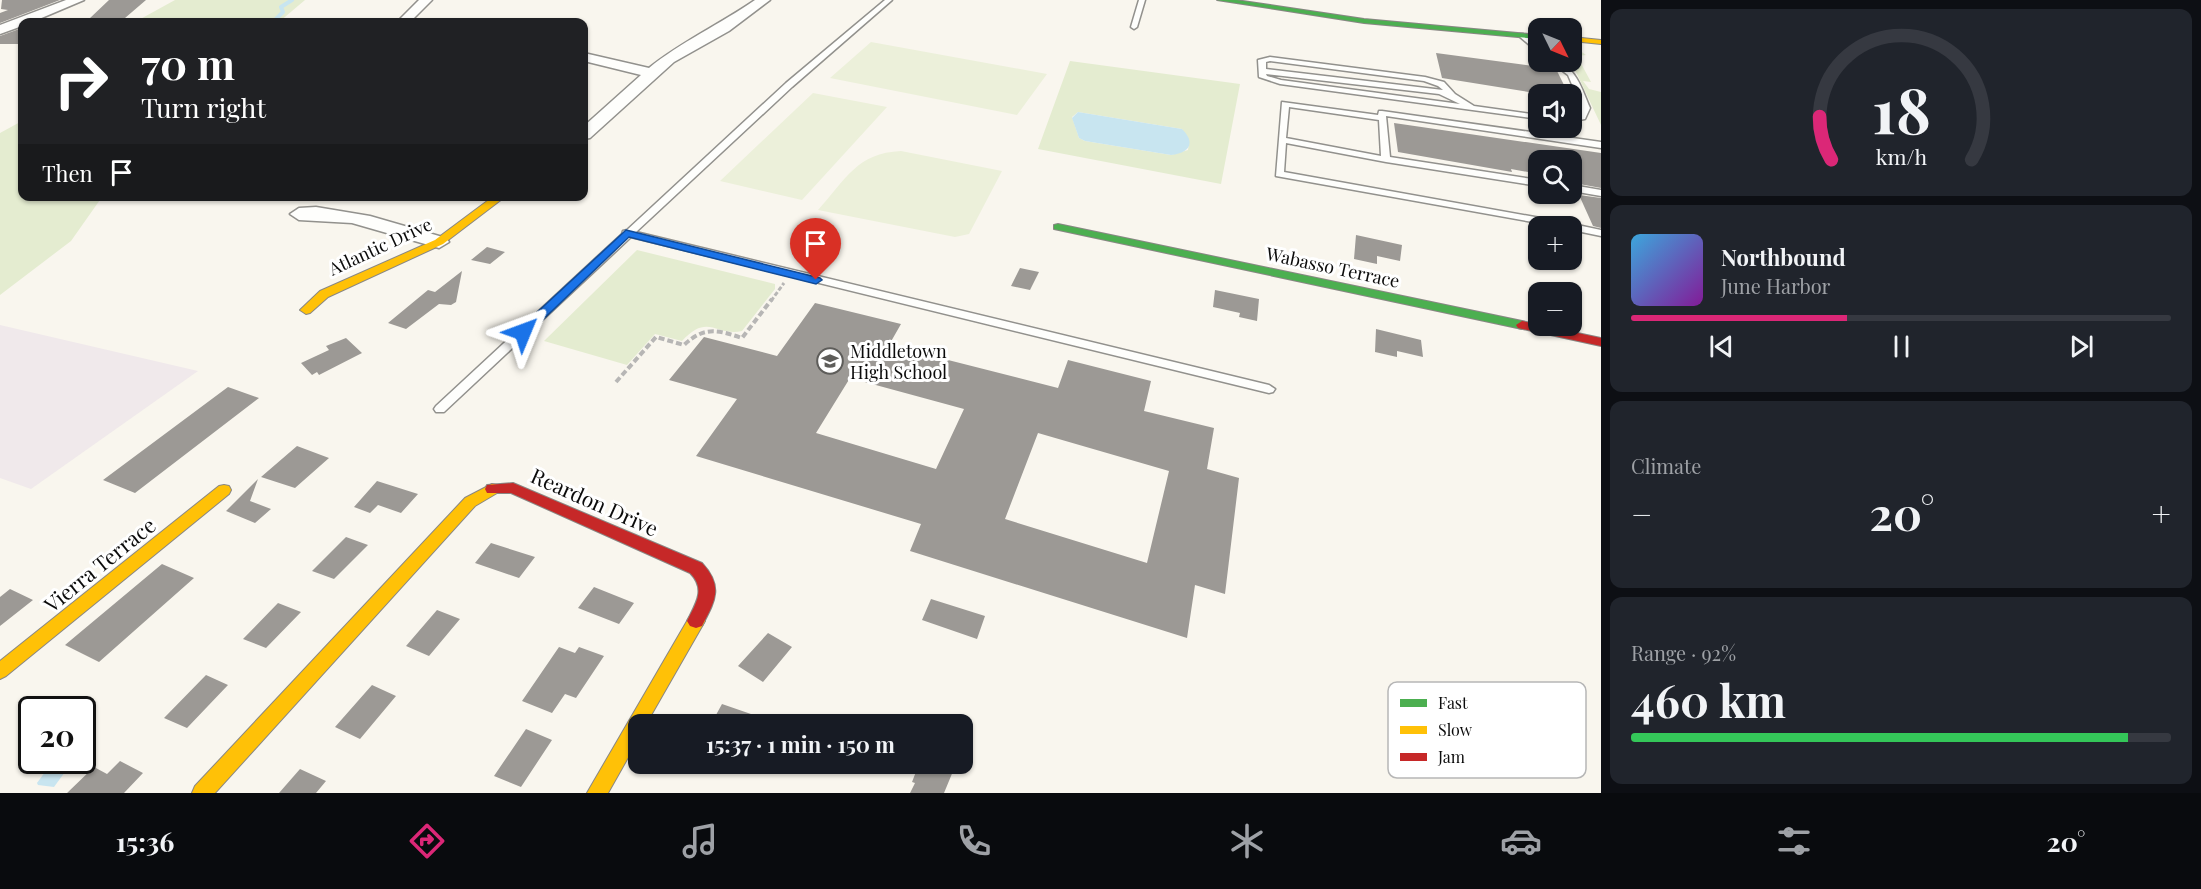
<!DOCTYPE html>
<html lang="en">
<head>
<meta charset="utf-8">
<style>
  :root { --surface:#171b24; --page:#20242c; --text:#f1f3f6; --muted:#9ea1a6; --line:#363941; --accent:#db2777 }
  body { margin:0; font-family:"Playfair Display",serif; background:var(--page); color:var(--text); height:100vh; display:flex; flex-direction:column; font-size:22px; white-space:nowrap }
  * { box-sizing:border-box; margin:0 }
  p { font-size:20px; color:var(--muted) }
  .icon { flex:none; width:33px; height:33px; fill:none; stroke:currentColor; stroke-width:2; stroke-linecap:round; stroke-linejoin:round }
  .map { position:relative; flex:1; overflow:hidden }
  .drawer { display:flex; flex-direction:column; gap:9px; padding:9px; background:#0d0f14; width:600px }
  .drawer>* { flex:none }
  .top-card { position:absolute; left:18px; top:18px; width:570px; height:183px; border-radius:12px; box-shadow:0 2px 4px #0004; background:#202124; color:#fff; overflow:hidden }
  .needle { width:39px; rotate:133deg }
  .buttons { position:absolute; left:1528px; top:18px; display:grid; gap:12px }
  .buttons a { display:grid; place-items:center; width:54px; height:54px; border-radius:12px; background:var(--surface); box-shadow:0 2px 4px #0004; font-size:30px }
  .speed { position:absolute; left:18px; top:696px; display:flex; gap:12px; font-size:30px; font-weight:700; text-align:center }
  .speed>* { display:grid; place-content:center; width:78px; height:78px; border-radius:50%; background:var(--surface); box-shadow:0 2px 4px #0004; line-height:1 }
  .speed .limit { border:3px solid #111; border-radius:9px; background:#fff; color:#111 }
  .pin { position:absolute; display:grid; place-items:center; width:51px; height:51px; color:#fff; margin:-62px -26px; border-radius:50% 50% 50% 0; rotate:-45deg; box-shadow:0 0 6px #0007 }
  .pin .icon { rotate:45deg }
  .me { position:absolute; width:66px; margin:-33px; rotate:46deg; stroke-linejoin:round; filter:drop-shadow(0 0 4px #0008) }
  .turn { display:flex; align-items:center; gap:21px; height:126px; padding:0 24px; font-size:27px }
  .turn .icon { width:78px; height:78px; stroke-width:2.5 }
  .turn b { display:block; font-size:42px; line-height:51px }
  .then { display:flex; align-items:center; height:57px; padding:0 24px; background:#0003; gap:12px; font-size:22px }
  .big { font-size:45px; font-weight:700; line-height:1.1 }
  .drawer .tile { flex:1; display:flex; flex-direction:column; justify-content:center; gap:9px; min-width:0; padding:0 21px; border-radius:12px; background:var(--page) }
  .drawer .dial { align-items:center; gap:0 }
  .dial svg { height:156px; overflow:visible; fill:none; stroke:var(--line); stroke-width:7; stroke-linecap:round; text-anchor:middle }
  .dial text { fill:var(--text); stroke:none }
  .song { display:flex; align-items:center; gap:18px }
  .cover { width:72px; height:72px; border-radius:9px; background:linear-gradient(135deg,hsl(200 70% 55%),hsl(290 70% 35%)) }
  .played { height:6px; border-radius:3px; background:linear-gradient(90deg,var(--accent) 40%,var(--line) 40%) }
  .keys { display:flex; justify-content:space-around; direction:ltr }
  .heat { display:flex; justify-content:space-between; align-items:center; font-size:33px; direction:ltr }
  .charge { height:9px; border-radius:4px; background:linear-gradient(90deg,#34c759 92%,var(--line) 0) }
  .trip { position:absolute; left:628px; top:714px; width:345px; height:60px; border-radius:12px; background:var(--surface); box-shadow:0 2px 4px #0004; font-weight:700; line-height:60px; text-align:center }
  .menu { display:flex; height:96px; justify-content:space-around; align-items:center; background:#090b0e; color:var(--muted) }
  .menu .icon { width:42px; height:42px }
  .menu .selected { color:var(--accent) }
  .menu b { font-size:27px; color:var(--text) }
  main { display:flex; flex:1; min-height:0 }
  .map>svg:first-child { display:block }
</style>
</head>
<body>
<main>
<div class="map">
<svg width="1601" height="793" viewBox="0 0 1601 793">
  <rect width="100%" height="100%" fill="#f9f6ee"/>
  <!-- industrial -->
  <path fill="#f0e9eb" d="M 0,325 L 198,371 L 31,489 L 0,478 Z"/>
  <!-- green -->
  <path fill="#e4ecd0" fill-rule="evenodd" d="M 175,0 L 305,0 L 279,22 L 135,22 Z
    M 1572,49 L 1579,50 L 1586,55 L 1577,56 L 1591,82 L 1583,81 L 1589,89 L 1601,92 L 1601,125 L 1576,72 L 1561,62 L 1572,62 Z
    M 1070,61 L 1240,84 L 1221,184 L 1038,149 ZM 1078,112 L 1182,129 L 1189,143 L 1188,150 L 1171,155 L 1085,141 L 1079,138 L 1072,117 Z
    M 22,121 L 22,196 L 102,197 L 71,241 L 0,295 L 0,133 Z
    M 637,250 L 775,284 L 775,289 L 742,331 C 717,337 708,312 682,341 L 655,334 L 627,365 L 544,341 Z"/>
  <!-- pitch -->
  <path fill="#ecf0da" d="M 871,42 L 1047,74 L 1017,115 L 830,78 Z
    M 813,93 L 887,107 L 802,200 L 720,181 Z
    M 901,151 L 1002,171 L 969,234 L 955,237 L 818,210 C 846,179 857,153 901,151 Z"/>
  <!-- water -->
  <path fill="#c8e5f0" d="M 1078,112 L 1182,129 C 1197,144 1188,153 1171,155 L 1085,141 L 1079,138 L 1072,118 Z
    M 53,761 L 73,761 L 54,787 L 38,785 L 37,783 Z"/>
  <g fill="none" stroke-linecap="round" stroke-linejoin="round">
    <!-- stream -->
    <path stroke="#c8e5f0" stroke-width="4" d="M 273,22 L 283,12 L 281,7 L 292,0"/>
  </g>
  <!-- building -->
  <path fill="#9c9995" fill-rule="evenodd" d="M 2,0 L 60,0 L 0,23 L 0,13 L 8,10 L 1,9 Z
    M 109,0 L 146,0 L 125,18 L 89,19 Z
    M 22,28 L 22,44 L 0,44 L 0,36 Z
    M 1436,53 L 1556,69 L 1567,91 L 1538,87 L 1541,94 L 1442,78 Z
    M 1394,123 L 1601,153 L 1601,188 L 1574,183 L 1572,160 L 1539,160 L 1539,174 L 1511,169 L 1512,172 L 1398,152 Z
    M 1579,195 L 1601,198 L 1601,228 L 1593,226 Z
    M 1356,235 L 1402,245 L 1400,261 L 1377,256 L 1377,264 L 1354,259 Z
    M 487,247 L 505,252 L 490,264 L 471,260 Z
    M 1020,268 L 1039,272 L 1030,290 L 1011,286 Z
    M 462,271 L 456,302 L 451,305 L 439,304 L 406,329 L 388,323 L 428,290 L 435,292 Z
    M 1215,290 L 1259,299 L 1257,321 L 1239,317 L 1240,313 L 1213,307 Z
    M 815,303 L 901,324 L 889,345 L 1058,388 L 1068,360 L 1151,381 L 1144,411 L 1214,428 L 1207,469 L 1239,478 L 1225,594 L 1195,585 L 1187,638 L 910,551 L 921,524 L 696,456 L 737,399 L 669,380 L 704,337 L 777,356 ZM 850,378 L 964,409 L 936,469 L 816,433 ZM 1038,433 L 1169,471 L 1147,563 L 1005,519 Z
    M 1376,329 L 1421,340 L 1423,357 L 1397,351 L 1397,357 L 1375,352 Z
    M 346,338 L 362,353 L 319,375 L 317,372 L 312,375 L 301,363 L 329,350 L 326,346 Z
    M 228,387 L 259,398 L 135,493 L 103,480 Z
    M 297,446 L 329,458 L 295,488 L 261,477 Z
    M 258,479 L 250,501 L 271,509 L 255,523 L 226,511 Z
    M 377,481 L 418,494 L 401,513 L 378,505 L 370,513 L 354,507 Z
    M 346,537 L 368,545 L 334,579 L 312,571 Z
    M 491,543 L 535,557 L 519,578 L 475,563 Z
    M 162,564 L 194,578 L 99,662 L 65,645 Z
    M 594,587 L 634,603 L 619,624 L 578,608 Z
    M 10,589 L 33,600 L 0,626 L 0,597 Z
    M 931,599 L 985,616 L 977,639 L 922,620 Z
    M 278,603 L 301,612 L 266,648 L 243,639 Z
    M 437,610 L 460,619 L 429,656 L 406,646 Z
    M 768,633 L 792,647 L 763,682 L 738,666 Z
    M 559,647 L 575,653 L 579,647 L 604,656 L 576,698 L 565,694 L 552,713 L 522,701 Z
    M 206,675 L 228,685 L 187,728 L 164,718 Z
    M 372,685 L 396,696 L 360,739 L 335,727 Z
    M 722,704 L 774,722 L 773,724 L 711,724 Z
    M 526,729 L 552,740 L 521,787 L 494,776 Z
    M 120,761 L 143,773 L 124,793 L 67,793 L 94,767 L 107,774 Z
    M 919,764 L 956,764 L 944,793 L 910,793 L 915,783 L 912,782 Z
    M 300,769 L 326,781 L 316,793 L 279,793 Z"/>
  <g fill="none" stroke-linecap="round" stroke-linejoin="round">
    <!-- lane casing -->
    <g stroke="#92918d" stroke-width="3">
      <path id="lane" d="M 885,0 L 892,0 L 792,87 L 636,232 L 1269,385 L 1275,389 L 1273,392 L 1269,393 L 631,237 L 444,412 L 436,412 L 434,409 L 436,406 L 622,234 L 623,231 L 627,230 L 786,83 Z
        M 1139,0 L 1145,0 L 1137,27 L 1134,29 L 1131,27 Z
        M 1519,34 L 1523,34 L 1539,47 L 1539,53 L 1519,36 Z
        M 1270,57 L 1425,77 L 1444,82 L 1455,94 L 1474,106 L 1539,115 L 1539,119 L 1280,84 L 1259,77 L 1258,60 ZM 1270,61 L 1424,81 L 1438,86 L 1443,90 L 1266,69 L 1266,62 ZM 1266,74 L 1439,94 L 1460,104 L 1281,80 L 1267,76 Z
        M 1551,62 C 1575,62 1582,90 1590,108 L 1585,119 L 1572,121 L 1572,117 L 1579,115 L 1582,108 L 1568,75 Z
        M 1282,102 L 1378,115 L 1379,111 L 1382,111 L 1601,142 L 1601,148 L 1386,116 L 1390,157 L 1539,180 L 1539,186 L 1386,162 L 1286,143 L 1284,172 L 1568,223 L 1601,230 L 1601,236 L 1572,230 L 1572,226 L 1555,226 L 1276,176 ZM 1289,107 L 1379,120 L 1381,156 L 1286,138 Z
        M 1572,185 L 1601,190 L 1601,196 L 1572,191 Z"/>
    </g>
    <!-- street casing -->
    <g stroke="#92918d" stroke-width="3">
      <path id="street" d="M 66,0 L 84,0 L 32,22 L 22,22 L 22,26 L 0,34 L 0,25 Z
        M 419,0 L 432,0 L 410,22 L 397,22 Z
        M 755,0 L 770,0 L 729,31 L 674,62 L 590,138 L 584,139 L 584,126 L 641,75 L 584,61 L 584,53 L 649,68 C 679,43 722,23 755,0 Z
        M 316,207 L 370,216 L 446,238 L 449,242 L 439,248 L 352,223 L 299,220 L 290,214 L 299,208 Z"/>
    </g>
    <!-- fast casing -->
    <g stroke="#898784" stroke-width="2">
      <path id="fast" d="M 1217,0 L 1236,0 L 1364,19 L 1539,35 L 1539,39 L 1364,23 Z
        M 1058,224 L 1522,321 L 1528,325 L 1522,329 L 1054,229 L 1054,225 Z"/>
    </g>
    <!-- slow casing -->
    <g stroke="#898784" stroke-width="2">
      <path id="slow" d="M 1572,37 L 1601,40 L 1601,44 L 1572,41 Z
        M 494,196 L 506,196 L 443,244 L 328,297 L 310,313 L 306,314 L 300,310 L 320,291 L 435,240 Z
        M 492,484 L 497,485 L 499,489 L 497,493 L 475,506 L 215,793 L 192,793 L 195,786 L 465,498 Z
        M 224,485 L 229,486 L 231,490 L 229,494 L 6,676 L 0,679 L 0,661 L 219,486 Z
        M 696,614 L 702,616 L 705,621 L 646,724 L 639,724 L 639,738 L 608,793 L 587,793 L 690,616 Z"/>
    </g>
    <!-- jam casing -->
    <g stroke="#898784" stroke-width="2">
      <path id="jam" d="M 1522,321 L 1601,338 L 1601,346 L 1518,328 L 1516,325 Z
        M 513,483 L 702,563 C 724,587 715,601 702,626 L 696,628 L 690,626 L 687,621 C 696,603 706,589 690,573 L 511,493 L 487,493 L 485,489 L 487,485 Z"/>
    </g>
    <!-- path-far1 -->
    <path stroke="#b7b6b5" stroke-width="3" stroke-dasharray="4.5 2" stroke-linecap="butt" d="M 771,301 L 784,283"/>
    <!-- path -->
    <path stroke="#b7b6b5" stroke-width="4" stroke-dasharray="6 3" stroke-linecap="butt" d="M 616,382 L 656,337 L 684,345 C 704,326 718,330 742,338 L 772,299"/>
    <!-- lane -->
    <use href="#lane" fill="#fefefc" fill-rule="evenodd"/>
    <!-- street -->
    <use href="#street" fill="#fefefc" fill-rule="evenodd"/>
    <!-- fast -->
    <use href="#fast" fill="#4caf50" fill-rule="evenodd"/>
    <!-- slow -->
    <use href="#slow" fill="#ffc107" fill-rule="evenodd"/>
    <!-- jam -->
    <use href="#jam" fill="#c62828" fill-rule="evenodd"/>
  </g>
  <!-- route -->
  <path fill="#1a73e8" stroke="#114b97" stroke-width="1.5" d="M 626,230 L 820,278 L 822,280 L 816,284 L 629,237 L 528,334 L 519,334 L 519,329 Z"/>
  <!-- icons -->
  <defs>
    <g id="school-ring" transform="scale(1.35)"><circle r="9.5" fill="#fff" stroke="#5e5d5a" stroke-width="1.5"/><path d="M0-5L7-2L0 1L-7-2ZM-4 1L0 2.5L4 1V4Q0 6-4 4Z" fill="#5e5d5a"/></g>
  </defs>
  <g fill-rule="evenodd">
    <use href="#school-ring" x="830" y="361"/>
  </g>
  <g text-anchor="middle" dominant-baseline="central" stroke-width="6" stroke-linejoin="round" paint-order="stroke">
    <!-- street labels -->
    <g font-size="18" fill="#0b0b0b" stroke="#fff">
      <text transform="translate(380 246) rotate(-25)">Atlantic Drive</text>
      <text transform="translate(1333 267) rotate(12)">Wabasso Terrace</text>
    </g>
    <!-- poi labels -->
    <g font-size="18" fill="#0b0b0b" stroke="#fff" text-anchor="start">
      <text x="850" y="351">Middletown<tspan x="850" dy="21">High School</tspan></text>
    </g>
    <!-- near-street labels -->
    <g font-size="21" fill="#0b0b0b" stroke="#fff">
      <text transform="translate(595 501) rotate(24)">Reardon Drive</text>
      <text transform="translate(99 564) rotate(-39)">Vierra Terrace</text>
    </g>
  </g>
  <!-- legend -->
  <rect x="1388" y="682" width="198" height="96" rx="9" fill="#fff" stroke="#b6b6b6" stroke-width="1.5"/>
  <rect x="1400" y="699" width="27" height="8" fill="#4caf50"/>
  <rect x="1400" y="726" width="27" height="8" fill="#ffc107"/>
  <rect x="1400" y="753" width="27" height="8" fill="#c62828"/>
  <g font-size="16" fill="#0b0b0b">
    <text x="1438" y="709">Fast</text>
    <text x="1438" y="736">Slow</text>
    <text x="1438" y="763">Jam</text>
  </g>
</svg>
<div class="buttons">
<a><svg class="needle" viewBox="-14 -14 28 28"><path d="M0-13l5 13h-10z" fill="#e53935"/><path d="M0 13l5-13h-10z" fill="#9ea1a6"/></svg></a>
<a><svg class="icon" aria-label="sound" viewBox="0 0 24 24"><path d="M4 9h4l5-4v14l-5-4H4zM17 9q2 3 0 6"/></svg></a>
<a><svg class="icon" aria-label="search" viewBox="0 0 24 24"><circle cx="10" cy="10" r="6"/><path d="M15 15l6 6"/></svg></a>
<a>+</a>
<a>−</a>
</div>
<div class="speed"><div class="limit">20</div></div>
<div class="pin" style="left:816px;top:280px;background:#d93025"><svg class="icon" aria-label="arrive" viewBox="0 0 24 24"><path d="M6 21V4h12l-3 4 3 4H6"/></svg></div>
<svg class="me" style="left:523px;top:332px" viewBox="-20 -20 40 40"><path d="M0-17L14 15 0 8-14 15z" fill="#1a73e8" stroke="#fff" stroke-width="4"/></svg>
<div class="trip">15:37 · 1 min · 150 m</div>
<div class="top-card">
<div class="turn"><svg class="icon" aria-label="right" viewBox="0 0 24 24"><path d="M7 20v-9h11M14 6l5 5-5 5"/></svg><div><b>70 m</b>Turn right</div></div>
<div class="then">Then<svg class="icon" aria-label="arrive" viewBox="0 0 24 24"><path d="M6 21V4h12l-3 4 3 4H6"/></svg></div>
</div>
</div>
<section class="drawer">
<div class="tile dial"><svg viewBox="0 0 100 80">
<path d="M14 69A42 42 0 1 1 86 69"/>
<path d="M14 69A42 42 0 0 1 8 47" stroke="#db2777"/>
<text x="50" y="56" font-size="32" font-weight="700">18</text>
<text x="50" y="72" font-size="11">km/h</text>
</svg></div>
<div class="tile">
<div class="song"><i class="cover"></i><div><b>Northbound</b><p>June Harbor</p></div></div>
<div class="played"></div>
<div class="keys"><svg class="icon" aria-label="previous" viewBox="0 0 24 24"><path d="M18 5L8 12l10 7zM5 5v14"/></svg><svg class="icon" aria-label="pause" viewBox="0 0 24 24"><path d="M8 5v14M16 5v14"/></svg><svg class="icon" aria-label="next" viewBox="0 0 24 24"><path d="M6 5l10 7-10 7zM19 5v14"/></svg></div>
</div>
<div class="tile"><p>Climate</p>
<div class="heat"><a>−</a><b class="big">20°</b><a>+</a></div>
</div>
<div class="tile"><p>Range · 92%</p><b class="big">460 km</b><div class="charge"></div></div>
</section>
</main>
<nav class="menu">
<b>15:36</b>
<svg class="icon selected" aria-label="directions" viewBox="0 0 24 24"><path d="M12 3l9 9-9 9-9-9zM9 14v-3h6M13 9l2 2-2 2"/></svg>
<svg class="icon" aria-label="music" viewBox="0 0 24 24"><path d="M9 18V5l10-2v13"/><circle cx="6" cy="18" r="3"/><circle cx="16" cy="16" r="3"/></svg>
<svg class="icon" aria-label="phone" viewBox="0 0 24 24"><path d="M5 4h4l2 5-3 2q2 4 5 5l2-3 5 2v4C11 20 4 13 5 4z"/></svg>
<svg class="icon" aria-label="climate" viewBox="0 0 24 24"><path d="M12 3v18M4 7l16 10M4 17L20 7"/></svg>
<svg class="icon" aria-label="car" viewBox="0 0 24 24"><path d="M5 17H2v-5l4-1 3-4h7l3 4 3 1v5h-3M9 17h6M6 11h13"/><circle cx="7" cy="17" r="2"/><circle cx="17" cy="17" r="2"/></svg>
<svg class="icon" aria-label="filters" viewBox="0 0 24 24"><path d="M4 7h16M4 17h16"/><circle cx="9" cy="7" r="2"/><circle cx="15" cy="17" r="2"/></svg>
<b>20°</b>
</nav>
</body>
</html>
